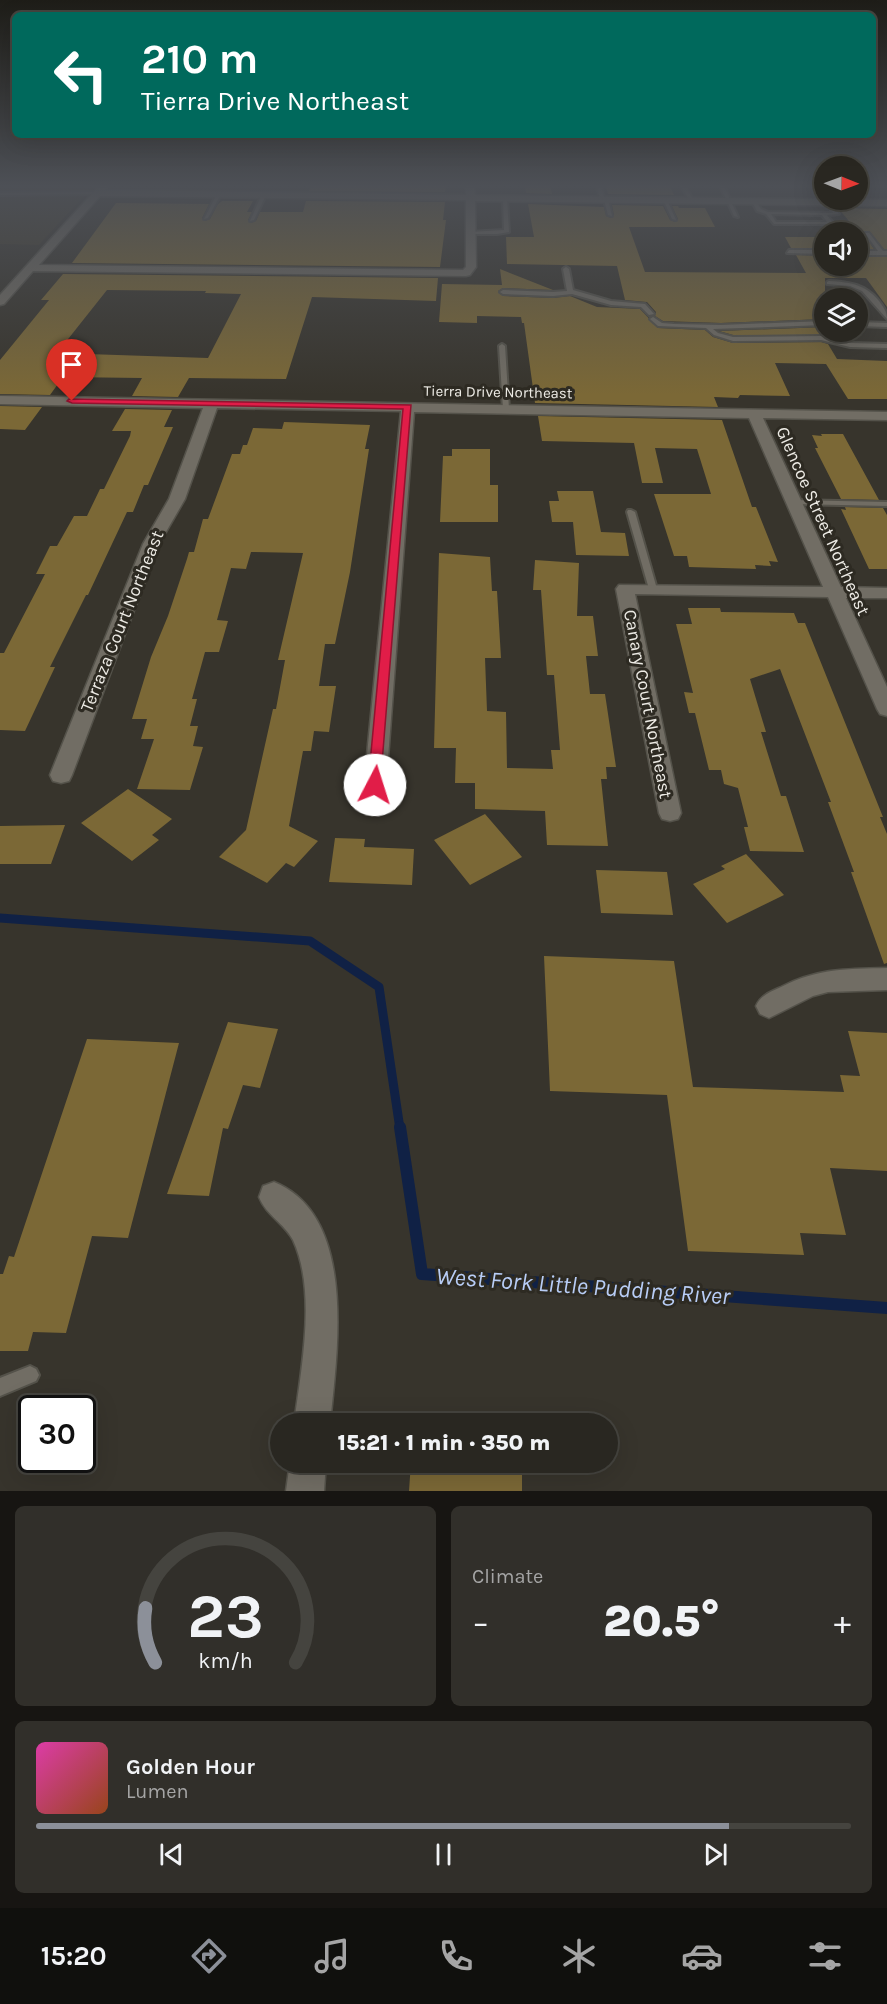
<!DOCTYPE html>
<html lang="en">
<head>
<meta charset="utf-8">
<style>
  :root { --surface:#292721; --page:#312f2a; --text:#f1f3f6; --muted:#a5a5a5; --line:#45443f; --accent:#8c9099 }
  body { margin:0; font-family:Karla,sans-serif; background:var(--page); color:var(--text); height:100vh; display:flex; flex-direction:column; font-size:22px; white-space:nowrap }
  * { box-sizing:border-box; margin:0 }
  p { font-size:20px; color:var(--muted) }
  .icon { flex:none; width:33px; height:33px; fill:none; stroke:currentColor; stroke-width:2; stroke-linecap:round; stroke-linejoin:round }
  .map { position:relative; height:1491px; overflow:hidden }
  .sheet { display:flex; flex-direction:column; gap:15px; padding:15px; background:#171512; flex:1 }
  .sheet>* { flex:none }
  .banner { position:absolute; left:12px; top:12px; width:864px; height:126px; border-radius:9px; box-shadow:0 6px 24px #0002,0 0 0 2px var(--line); background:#00695c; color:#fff; overflow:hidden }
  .needle { width:39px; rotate:91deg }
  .fabs { position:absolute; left:814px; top:156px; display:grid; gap:12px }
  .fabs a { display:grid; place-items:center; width:54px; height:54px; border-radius:50%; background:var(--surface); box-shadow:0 6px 24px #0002,0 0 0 2px var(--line); font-size:30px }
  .speed { position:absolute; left:18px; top:1395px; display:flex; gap:12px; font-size:30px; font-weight:700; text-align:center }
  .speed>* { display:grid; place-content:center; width:78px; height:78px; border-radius:50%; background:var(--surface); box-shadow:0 6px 24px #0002,0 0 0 2px var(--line); line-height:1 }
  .speed .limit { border:3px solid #111; border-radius:9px; background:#fff; color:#111 }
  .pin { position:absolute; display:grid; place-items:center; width:51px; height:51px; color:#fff; margin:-62px -26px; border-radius:50% 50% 50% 0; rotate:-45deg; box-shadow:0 0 6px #0007 }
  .pin .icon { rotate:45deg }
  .me { position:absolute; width:66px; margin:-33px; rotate:5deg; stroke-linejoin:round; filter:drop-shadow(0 0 4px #0008) }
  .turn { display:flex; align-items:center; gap:21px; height:126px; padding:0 30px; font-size:27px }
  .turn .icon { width:78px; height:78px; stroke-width:2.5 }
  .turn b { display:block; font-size:42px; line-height:51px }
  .big { font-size:45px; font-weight:800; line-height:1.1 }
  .sheet .card { flex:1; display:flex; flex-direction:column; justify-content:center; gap:9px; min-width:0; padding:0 21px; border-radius:9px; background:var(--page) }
  .sheet .dial { align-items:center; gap:0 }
  .dial svg { height:156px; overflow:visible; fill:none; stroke:var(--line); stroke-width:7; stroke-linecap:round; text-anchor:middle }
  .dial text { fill:var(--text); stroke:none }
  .song { display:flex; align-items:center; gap:18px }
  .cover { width:72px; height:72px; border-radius:9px; background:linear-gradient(135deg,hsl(320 70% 55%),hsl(20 70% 35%)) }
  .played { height:6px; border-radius:3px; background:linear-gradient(90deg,var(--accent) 85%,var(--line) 85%) }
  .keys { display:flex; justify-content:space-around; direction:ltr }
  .heat { display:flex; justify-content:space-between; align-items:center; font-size:33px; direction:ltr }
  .sheet .tiles { flex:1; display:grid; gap:15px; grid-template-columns:1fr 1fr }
  .card:last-child { grid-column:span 2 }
  .trip { position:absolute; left:270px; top:1413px; width:348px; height:60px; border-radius:30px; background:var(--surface); box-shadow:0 6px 24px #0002,0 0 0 2px var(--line); font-weight:800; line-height:60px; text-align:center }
  .dock { display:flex; height:96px; justify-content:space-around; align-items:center; background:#10100d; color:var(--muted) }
  .dock .icon { width:42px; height:42px }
  .dock .current { color:var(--accent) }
  .dock b { font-size:27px; color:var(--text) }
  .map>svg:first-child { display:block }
</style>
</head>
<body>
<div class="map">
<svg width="887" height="1491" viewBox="0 0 887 1491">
  <rect width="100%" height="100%" fill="#37342c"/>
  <!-- built -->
  <path fill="#413c2d" d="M 0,186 L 93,186 L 39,245 L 0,244 Z"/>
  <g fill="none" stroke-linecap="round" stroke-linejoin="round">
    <!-- stream-far1 -->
    <path stroke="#102145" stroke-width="9" d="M 0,918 L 310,941 L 379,987 L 400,1129"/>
    <!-- stream -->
    <path stroke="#102145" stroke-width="12" d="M 400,1127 L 422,1274 L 887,1308"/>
  </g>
  <!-- building -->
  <path fill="#7b6836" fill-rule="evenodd" d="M 311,186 L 446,186 L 445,192 L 309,191 Z
    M 525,186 L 550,186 L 552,194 L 526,193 Z
    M 606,186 L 670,186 L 674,195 L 608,194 Z
    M 222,201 L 253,201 L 247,212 L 252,212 L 248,220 L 251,223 L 256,221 L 260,212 L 303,212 L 306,201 L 445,202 L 443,220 L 446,220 L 440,267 L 72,263 L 116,203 L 209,204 L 202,218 L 205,221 L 210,219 L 218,204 Z
    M 528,204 L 604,207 L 606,216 L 611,218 L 614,215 L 612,205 L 663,206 L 670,220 L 675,222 L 678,219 L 672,206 L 678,206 L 679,208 L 705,208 L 715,227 L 629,227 L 645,272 L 806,273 L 796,255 L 825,256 L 825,266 L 858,266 L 858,257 L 887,257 L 887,307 L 866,278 L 825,278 L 825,319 L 721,323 L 663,321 L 655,316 L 656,312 L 647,302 L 625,300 L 617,266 L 507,264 L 506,237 L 534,237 Z
    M 838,208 L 887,209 L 887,249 L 884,249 L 869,231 L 863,233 L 874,249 L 858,249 L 859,233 Z
    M 820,232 L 855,232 L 825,232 L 825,248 L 791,248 L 785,237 L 823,237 Z
    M 500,269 L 553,290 L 503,288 L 498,291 L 503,296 L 553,298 L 570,296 L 597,307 L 640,309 L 658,328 L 705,330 L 713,337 L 733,343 L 821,342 L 828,344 L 837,359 L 887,361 L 887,399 L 848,399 L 826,364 L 775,363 L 790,396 L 740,395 L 738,398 L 714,397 L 718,407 L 535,403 L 524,323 L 522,323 L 521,317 L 477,316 L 477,323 L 439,322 L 442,284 L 502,285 Z
    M 63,274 L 438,278 L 436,301 L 312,297 L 286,379 L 189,378 L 178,397 L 132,396 L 142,378 L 63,377 L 50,395 L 0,394 L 0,360 L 49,300 L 41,300 ZM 107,290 L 206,291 L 205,293 L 241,294 L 208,358 L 57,353 Z
    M 825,327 L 825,335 L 733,335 L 719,331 Z
    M 0,406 L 42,407 L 25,430 L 0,429 Z
    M 125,409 L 172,410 L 164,427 L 173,427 L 148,485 L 144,485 L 133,512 L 127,512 L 88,595 L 86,595 L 50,667 L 55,667 L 25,731 L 0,730 L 0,653 L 4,653 L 45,574 L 36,574 L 50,546 L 57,546 L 74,516 L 87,516 L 100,489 L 104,489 L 130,436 L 131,431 L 112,431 Z
    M 538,416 L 722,420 L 752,507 L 756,507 L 778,562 L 769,561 L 771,566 L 755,565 L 756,569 L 689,567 L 687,556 L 674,556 L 654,494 L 711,494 L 697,449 L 655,448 L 663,483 L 642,483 L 634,443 L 542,441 Z
    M 284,422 L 370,425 L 365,449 L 369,449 L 350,572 L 335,644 L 325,644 L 319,686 L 336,686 L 329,732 L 314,731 L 311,751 L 303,751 L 289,826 L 318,841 L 294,867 L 286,863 L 267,883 L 219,857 L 246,830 L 273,709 L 276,709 L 285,660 L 278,660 L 303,553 L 251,552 L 246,569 L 231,568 L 217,620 L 228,621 L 219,652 L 205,652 L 192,699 L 197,699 L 190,726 L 198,726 L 193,746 L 203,747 L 190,790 L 137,789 L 154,739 L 141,739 L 147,719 L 132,719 L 151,657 L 168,616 L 187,559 L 189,552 L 194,552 L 203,519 L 208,519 L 232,454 L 240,454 L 243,445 L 247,445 L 253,428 L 282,429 Z
    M 821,434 L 843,434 L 879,500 L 841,499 L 815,448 L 818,448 L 812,435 L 822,436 Z
    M 452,449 L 490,449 L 490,485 L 498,485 L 498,522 L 440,522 L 443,456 L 452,456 Z
    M 557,491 L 593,491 L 601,532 L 625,533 L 629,556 L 576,555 L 573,522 L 552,522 L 549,501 L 559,501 Z
    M 845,507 L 883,508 L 887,515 L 887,569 L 869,569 L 841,509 L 846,510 Z
    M 439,553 L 490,557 L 492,591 L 497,591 L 501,658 L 485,658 L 487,711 L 506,712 L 507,768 L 553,769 L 551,750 L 560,750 L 554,675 L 547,675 L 541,590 L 533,590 L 535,560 L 579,563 L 577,616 L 593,616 L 598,656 L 586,656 L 590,694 L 605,694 L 616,767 L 606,767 L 607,779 L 601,779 L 608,846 L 547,845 L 545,811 L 475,809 L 475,783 L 455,783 L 456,748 L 434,748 Z
    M 688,608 L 720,608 L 721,612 L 794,613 L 798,623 L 805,623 L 883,817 L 880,817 L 887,834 L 887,963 L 884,964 L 851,872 L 854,872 L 828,802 L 831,802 L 780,669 L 750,679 L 766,732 L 761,732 L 781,796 L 786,796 L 804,852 L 750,851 L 744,827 L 748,827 L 738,788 L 724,784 L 721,770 L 709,770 L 695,713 L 689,713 L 684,692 L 693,693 L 676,624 L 692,624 Z
    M 128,789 L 172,819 L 152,835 L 159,840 L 132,861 L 81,823 Z
    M 485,814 L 522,857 L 470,885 L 434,840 Z
    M 65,825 L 51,864 L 0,864 L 0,826 Z
    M 335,838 L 365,839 L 364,847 L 414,849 L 412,885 L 329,882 Z
    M 746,854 L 784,895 L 727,923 L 693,884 L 725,869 L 721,866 Z
    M 596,870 L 667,872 L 673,915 L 601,913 Z
    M 544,956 L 674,961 L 693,1087 L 844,1092 L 840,1075 L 860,1076 L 848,1031 L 887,1033 L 887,1171 L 830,1168 L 846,1235 L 800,1233 L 804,1255 L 688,1251 L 667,1095 L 550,1091 Z
    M 228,1022 L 278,1029 L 260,1088 L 243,1085 L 228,1129 L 223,1128 L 209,1196 L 167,1194 Z
    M 87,1039 L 179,1043 L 128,1238 L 92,1236 L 66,1333 L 33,1332 L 28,1351 L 0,1351 L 0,1274 L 3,1274 L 9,1256 L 14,1257 Z
    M 411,1462 L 522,1462 L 522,1491 L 409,1491 Z"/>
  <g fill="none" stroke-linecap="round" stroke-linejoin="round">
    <!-- lane casing -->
    <g stroke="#54524a" stroke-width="4">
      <path id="lane" d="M 597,186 L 601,186 L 604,198 L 608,199 L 612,216 L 608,215 L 604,200 L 600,199 Z
        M 681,186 L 685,186 L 694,201 L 690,201 Z
        M 720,186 L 724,186 L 738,217 L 734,216 Z
        M 100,192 L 98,194 L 0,195 L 0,193 Z
        M 219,193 L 221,194 L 208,218 L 204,219 L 217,194 Z
        M 262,194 L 266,195 L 254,220 L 250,221 Z
        M 505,197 L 507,198 L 509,232 L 497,234 L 468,234 L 470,232 L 504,230 L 503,198 Z
        M 663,199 L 667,200 L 676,220 L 672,219 Z
        M 751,200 L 755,200 L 761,209 L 768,212 L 833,213 L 826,202 L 828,201 L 839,214 L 827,215 L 833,223 L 831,224 L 774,224 L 766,214 L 757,211 ZM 771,214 L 822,215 L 827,222 L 776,222 Z
        M 865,233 L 869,233 L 883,251 L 887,251 L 887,255 L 858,255 L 858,251 L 878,251 Z
        M 789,250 L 825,250 L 825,254 L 787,253 Z
        M 566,267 L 569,269 L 573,290 L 611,301 L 645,304 L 654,314 L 649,315 L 641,307 L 611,305 L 572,294 L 553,296 L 503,294 L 500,292 L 503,290 L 553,292 L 567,291 L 563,269 Z
        M 829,281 C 849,282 865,284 879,301 C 883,307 887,311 887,319 L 862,291 L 850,286 L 827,284 L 827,282 Z
        M 653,317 L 662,323 L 674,324 L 721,325 L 825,321 L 825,325 L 713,329 L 718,333 L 733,337 L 821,336 L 850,343 L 887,344 L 887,348 L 850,347 L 821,340 L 733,341 L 714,335 L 706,328 L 658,326 L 650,319 Z
        M 858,322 L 887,323 L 887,327 L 858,326 Z
        M 502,344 L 505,346 L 509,409 L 506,411 L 503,409 L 499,346 Z
        M 791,500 L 887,502 L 887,506 L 794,504 L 791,504 Z
        M 628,510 L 631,510 L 635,512 L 657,589 L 656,591 L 650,591 L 649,589 L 627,512 Z
        M 30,1366 L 36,1369 L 39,1375 L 36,1381 L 0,1396 L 0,1378 Z"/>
    </g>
    <!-- street casing -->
    <g stroke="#54524a" stroke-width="3">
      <path id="street" d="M 99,186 L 108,186 L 105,190 L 466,195 L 466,186 L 474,186 L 475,195 L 887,200 L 887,206 L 475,201 L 476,267 L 470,275 L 466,276 L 33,271 L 4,304 L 0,305 L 0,295 ZM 100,196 L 466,200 L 466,267 L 463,270 L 39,265 Z
        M 0,396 L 887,412 L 887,420 L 763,418 L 841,587 L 887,588 L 887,598 L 846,598 L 887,687 L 887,716 L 880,714 L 877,709 L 828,597 L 635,594 L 681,813 L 678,819 L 670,821 L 662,819 L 659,813 L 616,589 L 619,585 L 823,587 L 749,418 L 414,412 L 386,785 L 383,791 L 375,793 L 367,791 L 364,785 L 401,411 L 217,408 L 185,499 L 159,544 L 72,775 L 69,781 L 61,783 L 53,781 L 50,775 L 143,544 L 169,499 L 203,408 L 0,404 Z
        M 887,968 L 887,990 L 828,992 L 813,996 L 769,1018 L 760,1014 L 756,1006 C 761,995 770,992 781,987 C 818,968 847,969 887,968 Z
        M 274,1182 C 358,1216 337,1353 330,1424 L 294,1424 C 301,1369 317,1292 293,1240 C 284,1223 266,1215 259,1197 L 263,1186 Z
        M 290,1462 L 326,1462 L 324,1491 L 286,1491 Z"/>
    </g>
    <!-- lane -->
    <use href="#lane" fill="#716d64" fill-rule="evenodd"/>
    <!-- street -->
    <use href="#street" fill="#716d64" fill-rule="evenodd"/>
  </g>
  <!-- sky -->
  <linearGradient id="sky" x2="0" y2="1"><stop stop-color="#1e1d18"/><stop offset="0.47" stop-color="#4d5056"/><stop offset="1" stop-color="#4d5056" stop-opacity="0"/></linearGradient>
  <rect width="887" height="395" fill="url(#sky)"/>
  <!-- route -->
  <path fill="#e11d48" stroke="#92132f" stroke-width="1.5" d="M 69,399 L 411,405 L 380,788 L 370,788 L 368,785 L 403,409 L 72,403 L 67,401 Z"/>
  <g text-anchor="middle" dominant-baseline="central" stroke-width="6" stroke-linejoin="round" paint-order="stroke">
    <!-- far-street labels -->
    <g font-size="15" fill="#edebe5" stroke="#2d2a22">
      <text transform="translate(498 392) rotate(1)">Tierra Drive Northeast</text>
    </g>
    <!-- street labels -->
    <g font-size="18" fill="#edebe5" stroke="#2d2a22">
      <text transform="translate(823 521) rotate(66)">Glencoe Street Northeast</text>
      <text transform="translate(122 621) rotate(-68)">Terraza Court Northeast</text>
      <text transform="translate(648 704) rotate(79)">Canary Court Northeast</text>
    </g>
    <!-- near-water labels -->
    <g font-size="24" font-style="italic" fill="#b8cdf6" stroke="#2d2a22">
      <text transform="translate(583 1286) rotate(4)">West Fork Little Pudding River</text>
    </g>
  </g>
</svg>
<div class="fabs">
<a><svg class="needle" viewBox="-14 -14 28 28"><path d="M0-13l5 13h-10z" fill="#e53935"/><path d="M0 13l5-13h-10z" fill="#a5a5a5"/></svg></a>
<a><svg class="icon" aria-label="sound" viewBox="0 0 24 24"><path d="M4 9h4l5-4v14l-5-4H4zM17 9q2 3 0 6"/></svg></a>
<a><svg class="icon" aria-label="layers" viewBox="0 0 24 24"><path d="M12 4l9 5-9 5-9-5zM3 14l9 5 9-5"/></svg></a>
</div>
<div class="speed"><div class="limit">30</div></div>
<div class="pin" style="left:72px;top:401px;background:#d93025"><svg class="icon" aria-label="arrive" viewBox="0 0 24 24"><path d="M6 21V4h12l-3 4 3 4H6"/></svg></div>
<svg class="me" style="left:375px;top:785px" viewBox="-20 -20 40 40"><circle r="19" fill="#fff"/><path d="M0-13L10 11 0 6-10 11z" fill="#e11d48"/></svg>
<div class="trip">15:21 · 1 min · 350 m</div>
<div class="banner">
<div class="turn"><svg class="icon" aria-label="left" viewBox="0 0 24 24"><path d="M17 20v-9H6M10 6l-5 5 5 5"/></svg><div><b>210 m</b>Tierra Drive Northeast</div></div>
</div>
</div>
<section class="sheet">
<div class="tiles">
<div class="card dial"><svg viewBox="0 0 100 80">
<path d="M14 69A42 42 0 1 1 86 69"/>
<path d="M14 69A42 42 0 0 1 9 41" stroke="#8c9099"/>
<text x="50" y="56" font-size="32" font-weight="700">23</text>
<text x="50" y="72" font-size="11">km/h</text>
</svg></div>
<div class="card"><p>Climate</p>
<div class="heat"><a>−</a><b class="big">20.5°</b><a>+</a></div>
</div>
<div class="card">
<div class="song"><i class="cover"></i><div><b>Golden Hour</b><p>Lumen</p></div></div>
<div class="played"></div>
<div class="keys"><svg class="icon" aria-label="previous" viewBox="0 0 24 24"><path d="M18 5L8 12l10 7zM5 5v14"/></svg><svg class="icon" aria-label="pause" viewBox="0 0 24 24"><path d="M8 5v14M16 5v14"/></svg><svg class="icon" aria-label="next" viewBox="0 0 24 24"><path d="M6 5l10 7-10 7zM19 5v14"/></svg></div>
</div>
</div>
</section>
<nav class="dock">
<b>15:20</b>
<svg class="icon current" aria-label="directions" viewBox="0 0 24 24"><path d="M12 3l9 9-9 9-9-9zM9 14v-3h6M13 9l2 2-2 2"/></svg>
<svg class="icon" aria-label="music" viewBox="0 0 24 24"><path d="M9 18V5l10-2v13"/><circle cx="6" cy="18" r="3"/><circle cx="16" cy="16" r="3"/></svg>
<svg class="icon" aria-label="phone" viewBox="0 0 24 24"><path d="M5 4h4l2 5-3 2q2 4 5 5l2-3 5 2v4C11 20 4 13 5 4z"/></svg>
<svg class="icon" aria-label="climate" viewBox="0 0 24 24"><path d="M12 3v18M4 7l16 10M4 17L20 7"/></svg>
<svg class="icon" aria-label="car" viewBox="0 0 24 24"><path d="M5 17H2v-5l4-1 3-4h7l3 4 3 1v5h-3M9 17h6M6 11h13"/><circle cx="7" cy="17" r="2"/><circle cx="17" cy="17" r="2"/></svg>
<svg class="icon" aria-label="filters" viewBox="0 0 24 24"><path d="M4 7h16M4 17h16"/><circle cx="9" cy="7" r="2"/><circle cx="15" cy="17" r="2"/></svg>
</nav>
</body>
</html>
